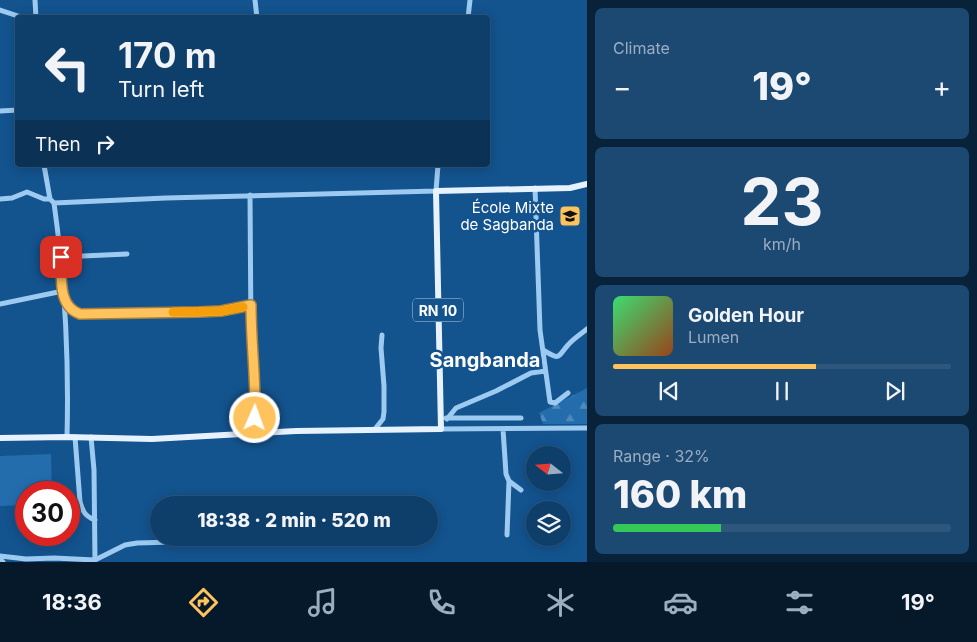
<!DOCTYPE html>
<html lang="en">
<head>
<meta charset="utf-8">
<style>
  :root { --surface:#0e3e6a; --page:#1c4972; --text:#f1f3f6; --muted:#9baec1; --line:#2e577e; --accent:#ffc35d }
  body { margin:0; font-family:Inter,sans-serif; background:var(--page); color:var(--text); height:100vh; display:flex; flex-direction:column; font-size:19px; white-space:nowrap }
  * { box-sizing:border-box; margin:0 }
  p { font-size:16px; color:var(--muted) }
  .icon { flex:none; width:28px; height:28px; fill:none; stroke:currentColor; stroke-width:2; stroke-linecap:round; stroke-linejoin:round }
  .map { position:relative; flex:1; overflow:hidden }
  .panel { display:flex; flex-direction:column; gap:8px; padding:8px; background:#08223a; width:390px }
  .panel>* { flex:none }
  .hud { position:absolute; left:15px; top:15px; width:475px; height:152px; border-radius:5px; box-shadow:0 2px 12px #0003,0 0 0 1px var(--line); background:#0e3e6a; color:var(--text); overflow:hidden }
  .needle { width:32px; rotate:287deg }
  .tools { position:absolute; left:526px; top:446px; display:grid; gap:10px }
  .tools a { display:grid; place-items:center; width:45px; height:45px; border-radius:50%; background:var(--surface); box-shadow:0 2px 12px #0003,0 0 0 1px var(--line); font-size:25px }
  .speed { position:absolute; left:15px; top:481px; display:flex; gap:10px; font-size:25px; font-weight:700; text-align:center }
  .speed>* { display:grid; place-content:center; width:65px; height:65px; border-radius:50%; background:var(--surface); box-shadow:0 2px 12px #0003,0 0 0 1px var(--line); line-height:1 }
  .speed .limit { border:8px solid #d22; background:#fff; color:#111 }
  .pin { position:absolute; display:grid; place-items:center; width:42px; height:42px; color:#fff; margin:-21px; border-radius:10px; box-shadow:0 2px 8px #0006 }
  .me { position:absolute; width:55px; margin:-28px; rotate:2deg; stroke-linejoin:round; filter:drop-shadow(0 0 4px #0008) }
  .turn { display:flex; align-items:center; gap:18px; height:105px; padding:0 20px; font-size:22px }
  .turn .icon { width:65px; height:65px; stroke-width:2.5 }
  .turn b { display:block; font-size:35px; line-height:42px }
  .then { display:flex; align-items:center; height:48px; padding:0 20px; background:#0003; gap:10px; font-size:19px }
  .big { font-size:38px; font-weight:800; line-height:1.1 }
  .panel .widget { flex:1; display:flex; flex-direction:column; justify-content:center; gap:8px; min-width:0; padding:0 18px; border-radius:8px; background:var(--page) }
  .panel .dial { align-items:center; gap:0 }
  .dial b { font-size:65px; line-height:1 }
  .song { display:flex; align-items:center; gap:15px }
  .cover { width:60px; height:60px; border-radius:8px; background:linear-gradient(135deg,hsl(140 70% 55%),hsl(20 70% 35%)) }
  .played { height:5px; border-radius:2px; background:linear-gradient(90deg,var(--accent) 60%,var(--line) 60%) }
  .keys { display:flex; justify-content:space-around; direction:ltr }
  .heat { display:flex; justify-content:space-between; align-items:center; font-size:28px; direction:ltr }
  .charge { height:8px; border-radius:4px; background:linear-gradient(90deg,#34c759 32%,var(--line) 0) }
  .trip { position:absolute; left:150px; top:496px; width:288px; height:50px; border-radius:25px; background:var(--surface); box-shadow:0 2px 12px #0003,0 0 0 1px var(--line); font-weight:800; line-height:50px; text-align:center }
  .menu { display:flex; height:80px; justify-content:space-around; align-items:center; background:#06192a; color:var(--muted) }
  .menu .icon { width:35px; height:35px }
  .menu .selected { color:var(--accent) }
  .menu b { font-size:22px; color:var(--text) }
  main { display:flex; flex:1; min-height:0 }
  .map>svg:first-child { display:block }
</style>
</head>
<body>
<main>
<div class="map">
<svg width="587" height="562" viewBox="0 0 587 562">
  <defs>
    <pattern id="forest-firs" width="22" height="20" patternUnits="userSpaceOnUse" patternTransform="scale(1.25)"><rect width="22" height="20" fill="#246dad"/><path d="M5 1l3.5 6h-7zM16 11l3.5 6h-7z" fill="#508abd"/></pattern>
  </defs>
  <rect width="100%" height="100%" fill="#13538e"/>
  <!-- grass -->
  <path fill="#246dad" d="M 51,454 L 52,492 L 26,492 L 26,505 L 0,506 L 0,456 Z"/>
  <!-- forest -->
  <path fill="url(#forest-firs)" d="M 587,388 L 587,424 L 543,424 L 539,413 Z"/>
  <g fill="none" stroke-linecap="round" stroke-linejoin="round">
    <!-- minor -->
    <path stroke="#9ccaf1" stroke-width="5" d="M 35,0 L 36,18
      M 255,0 L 257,18
      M 0,10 L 24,18
      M 468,18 L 470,0
      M 0,111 L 18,110
      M 44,165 L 50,199 L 54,203 C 65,281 69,359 67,437
      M 535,188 L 540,330 L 550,402 L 555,403 L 568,393
      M 250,195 L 251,334 L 256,388 L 254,433
      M 0,199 L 12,198 L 27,192 L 44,199 L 50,199
      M 54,203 L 166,198 L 436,191 L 438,165
      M 61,257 L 127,254
      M 64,300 L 76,312 L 87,314 C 142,312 197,315 251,305
      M 0,304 L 63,291
      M 543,350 C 561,361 557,357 568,345 C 573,339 581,334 587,329
      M 446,418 L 521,418
      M 447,419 L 456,408 L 496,391 L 531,373 L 545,371
      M 375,429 L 383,419 L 384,412 L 384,386 L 381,348 L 382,335
      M 441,429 L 587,428
      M 503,429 L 506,474 L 509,481 L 507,535
      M 75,437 L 80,502 C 83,512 85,516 95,520
      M 91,437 L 94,470 L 95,561
      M 509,481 L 521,490
      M 0,556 L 26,559 L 54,558 L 95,560 L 125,545 L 137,543 L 174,542
      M 0,559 L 3,562"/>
    <!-- major -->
    <path stroke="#e7f2ff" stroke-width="6" d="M 0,438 L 67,437 L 152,439 L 296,431 L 441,429 L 436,191 L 570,188 L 587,184"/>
  </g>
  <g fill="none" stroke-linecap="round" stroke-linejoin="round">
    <!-- route casing -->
    <g stroke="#a67f3c" stroke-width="12">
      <path id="route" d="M 61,257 C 62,276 57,306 80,314 L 199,312 L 221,311 L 251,305 C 251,343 256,380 255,418"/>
    </g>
    <!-- route -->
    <use href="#route" stroke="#ffc35d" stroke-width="9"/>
    <!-- slow -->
    <path stroke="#f59e0b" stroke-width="9" d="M 173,312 L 221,311 L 243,307"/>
  </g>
  <!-- icons -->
  <defs>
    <g id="school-square" transform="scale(1.125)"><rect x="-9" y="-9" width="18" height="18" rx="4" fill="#ffc35d" stroke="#13538e"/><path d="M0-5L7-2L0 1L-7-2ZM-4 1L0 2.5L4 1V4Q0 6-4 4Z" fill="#111"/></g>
  </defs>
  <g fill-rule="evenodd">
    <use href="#school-square" x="570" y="216"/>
  </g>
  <g text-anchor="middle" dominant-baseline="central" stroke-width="5" stroke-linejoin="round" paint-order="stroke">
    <!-- shield labels -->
    <rect fill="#13538e" stroke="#b8cbdd" stroke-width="1" x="413" y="298.5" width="50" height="23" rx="4"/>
    <g font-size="14" font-weight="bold" fill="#fff">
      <text x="438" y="310">RN 10</text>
    </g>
    <!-- poi labels -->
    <g font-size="15" fill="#fff" stroke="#13538e" text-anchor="end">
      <text x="554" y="207">École Mixte<tspan x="554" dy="17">de Sagbanda</tspan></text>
    </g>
    <!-- district labels -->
    <g font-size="20" font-weight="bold" fill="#fff" stroke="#13538e">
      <text x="485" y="360">Sangbanda</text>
    </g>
  </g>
</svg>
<div class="tools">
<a><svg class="needle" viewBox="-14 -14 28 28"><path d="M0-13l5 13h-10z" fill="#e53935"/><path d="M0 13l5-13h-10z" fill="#9baec1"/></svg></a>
<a><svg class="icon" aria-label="layers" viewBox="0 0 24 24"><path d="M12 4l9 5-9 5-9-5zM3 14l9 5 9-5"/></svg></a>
</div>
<div class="speed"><div class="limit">30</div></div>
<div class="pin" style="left:61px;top:257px;background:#d93025"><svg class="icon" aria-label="arrive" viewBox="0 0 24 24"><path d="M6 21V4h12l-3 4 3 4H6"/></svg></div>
<svg class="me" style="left:255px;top:418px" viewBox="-20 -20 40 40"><circle r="17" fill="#ffc35d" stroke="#fff" stroke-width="3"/><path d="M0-11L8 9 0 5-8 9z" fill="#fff"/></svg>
<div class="trip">18:38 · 2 min · 520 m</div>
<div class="hud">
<div class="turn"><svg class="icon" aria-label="left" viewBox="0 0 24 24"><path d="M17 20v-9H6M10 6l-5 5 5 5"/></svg><div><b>170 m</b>Turn left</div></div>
<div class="then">Then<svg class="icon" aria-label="right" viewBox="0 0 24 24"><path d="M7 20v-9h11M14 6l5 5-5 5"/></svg></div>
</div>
</div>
<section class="panel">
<div class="widget"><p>Climate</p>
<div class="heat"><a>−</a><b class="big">19°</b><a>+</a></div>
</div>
<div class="widget dial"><b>23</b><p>km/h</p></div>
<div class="widget">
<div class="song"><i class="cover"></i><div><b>Golden Hour</b><p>Lumen</p></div></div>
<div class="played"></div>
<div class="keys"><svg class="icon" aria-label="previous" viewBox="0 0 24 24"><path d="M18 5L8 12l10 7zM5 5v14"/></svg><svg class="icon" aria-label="pause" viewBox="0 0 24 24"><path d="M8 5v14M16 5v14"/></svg><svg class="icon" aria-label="next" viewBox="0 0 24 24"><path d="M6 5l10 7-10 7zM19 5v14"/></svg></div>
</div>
<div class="widget"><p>Range · 32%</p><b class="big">160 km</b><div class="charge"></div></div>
</section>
</main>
<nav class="menu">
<b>18:36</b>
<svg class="icon selected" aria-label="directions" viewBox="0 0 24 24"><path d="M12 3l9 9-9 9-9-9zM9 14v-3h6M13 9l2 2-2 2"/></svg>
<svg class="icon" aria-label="music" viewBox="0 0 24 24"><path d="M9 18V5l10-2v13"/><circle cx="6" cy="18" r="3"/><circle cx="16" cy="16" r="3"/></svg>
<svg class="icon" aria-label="phone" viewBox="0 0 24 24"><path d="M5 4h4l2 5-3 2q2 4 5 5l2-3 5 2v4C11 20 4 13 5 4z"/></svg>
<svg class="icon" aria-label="climate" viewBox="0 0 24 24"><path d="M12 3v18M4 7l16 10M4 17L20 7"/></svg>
<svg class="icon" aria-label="car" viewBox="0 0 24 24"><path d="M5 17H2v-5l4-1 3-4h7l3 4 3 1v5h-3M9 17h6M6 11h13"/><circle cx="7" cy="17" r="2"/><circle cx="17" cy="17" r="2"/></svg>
<svg class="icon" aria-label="filters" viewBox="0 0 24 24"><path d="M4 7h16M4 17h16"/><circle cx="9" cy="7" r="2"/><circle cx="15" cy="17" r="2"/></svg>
<b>19°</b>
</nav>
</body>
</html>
